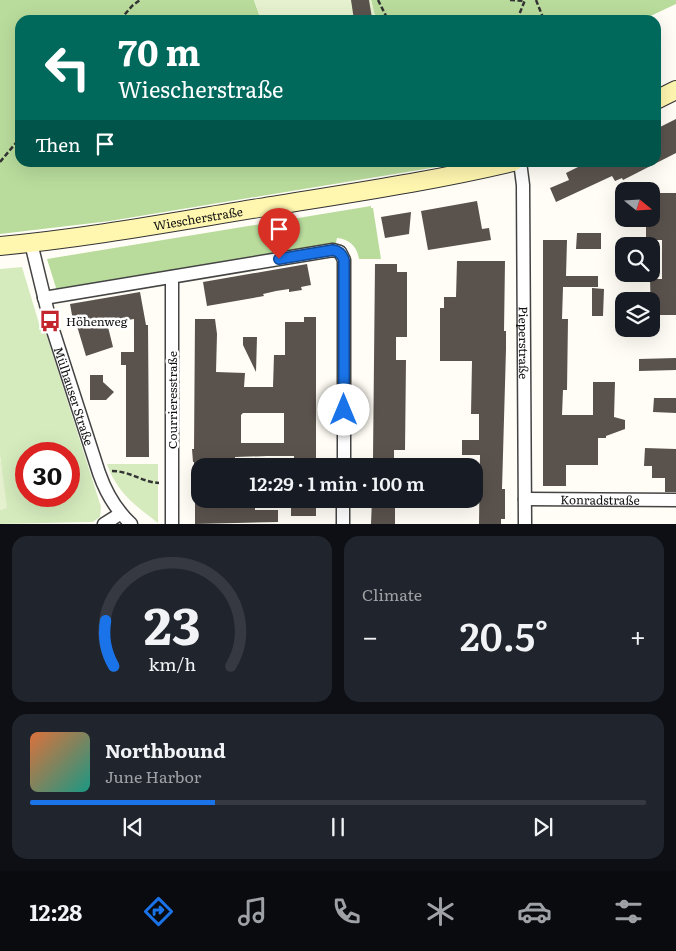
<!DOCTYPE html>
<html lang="en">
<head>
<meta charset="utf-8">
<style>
  :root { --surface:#171b24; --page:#20242c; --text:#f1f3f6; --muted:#9ea1a6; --line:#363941; --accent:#1a73e8 }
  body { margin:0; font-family:Literata,serif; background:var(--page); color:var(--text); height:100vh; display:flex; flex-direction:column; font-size:19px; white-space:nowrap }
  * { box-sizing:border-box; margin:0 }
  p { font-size:16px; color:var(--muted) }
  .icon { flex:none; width:28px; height:28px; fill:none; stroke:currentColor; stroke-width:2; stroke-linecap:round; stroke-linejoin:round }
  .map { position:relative; height:524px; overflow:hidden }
  .sheet { display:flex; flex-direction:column; gap:12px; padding:12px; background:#0d0f14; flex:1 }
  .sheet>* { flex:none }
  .hud { position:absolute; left:15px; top:15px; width:646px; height:152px; border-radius:15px; box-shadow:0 5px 20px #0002; background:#00695c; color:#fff; overflow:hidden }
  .needle { width:32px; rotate:108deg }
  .buttons { position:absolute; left:615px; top:182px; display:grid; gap:10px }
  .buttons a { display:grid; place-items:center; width:45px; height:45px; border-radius:10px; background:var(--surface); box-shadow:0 5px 20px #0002; font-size:25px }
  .speed { position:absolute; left:15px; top:442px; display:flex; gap:10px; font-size:25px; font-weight:700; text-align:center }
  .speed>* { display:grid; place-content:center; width:65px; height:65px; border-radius:50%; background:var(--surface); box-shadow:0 5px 20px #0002; line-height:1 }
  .speed .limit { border:8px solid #d22; background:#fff; color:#111 }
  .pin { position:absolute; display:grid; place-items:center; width:42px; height:42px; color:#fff; margin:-51px -21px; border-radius:50% 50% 50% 0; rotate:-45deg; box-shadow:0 0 5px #0007 }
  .pin .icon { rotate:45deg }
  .me { position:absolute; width:55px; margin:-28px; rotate:0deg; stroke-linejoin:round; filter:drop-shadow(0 0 4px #0008) }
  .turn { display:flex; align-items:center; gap:18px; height:105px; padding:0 20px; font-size:22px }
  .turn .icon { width:65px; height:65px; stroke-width:2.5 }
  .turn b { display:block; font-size:35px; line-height:42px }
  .then { display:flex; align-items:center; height:48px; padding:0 20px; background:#0003; gap:10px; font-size:19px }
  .big { font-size:38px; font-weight:600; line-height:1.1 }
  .sheet .card { flex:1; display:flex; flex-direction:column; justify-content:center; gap:8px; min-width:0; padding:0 18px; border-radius:15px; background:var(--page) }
  .sheet .dial { align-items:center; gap:0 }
  .dial svg { height:130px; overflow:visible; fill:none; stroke:var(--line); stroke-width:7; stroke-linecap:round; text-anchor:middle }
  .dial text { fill:var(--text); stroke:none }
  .song { display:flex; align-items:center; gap:15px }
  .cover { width:60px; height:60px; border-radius:8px; background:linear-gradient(135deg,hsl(20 70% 55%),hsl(170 70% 35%)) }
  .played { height:5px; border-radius:2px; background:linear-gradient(90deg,var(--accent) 30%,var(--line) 30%) }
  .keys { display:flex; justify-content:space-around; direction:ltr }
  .heat { display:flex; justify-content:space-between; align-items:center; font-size:28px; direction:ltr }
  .sheet .tiles { flex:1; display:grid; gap:12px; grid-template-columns:1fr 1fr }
  .card:last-child { grid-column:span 2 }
  .trip { position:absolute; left:191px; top:458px; width:292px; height:50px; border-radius:15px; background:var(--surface); box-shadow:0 5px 20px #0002; font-weight:600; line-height:50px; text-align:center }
  .tab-bar { display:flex; height:80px; justify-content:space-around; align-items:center; background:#090b0e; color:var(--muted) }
  .tab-bar .icon { width:35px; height:35px }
  .tab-bar .current { color:var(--accent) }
  .tab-bar b { font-size:22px; color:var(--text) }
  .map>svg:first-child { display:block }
</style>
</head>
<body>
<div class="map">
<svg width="676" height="524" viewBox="0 0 676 524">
  <rect width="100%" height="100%" fill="#fffdf5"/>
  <!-- green -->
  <path fill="#d5ebbd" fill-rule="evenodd" d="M 22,267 L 41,330 L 45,330 L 101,507 L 100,517 L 93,522 L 0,524 L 0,510 L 6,508 L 0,456 L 0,269 ZM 26,454 L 69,454 L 69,496 L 26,496 Z
    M 107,464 L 158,464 L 158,523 C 135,505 117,493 107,464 Z"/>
  <!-- forest -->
  <path fill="#b9dc9c" d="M 0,0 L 254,0 L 261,20 L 20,20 L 20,162 L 461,163 L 110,221 L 0,234 Z
    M 371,0 L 676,0 L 676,4 L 642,20 L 376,20 Z
    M 371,206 L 371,208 L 373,208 L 381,259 L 359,259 C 357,246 349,239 337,238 L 336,243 L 234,262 L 57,291 L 47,259 Z"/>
  <!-- pitch -->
  <path fill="#e6f2cf" d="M 254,0 L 371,0 L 376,20 L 261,20 Z
    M 0,456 L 7,508 L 0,510 Z"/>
  <!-- building -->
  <path fill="#5a524d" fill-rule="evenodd" d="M 351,0 L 369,0 L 372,18 L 354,20 Z
    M 676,119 L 676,153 L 623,180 L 622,178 L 615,181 L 612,176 L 556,202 L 550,188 L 569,180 L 566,173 L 588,162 L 656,162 L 656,129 Z
    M 651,193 L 676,193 L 676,315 L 651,315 L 650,279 L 662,279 L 662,240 L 646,240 L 646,226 L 651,226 Z
    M 477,201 L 482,229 L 489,228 L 491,240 L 428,250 L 421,211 Z
    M 411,212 L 409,234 L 385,238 L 381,217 Z
    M 577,233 L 601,233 L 601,249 L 576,249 Z
    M 543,240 L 567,240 L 566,276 L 598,276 L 598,287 L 563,287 L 562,319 L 568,319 L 567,390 L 563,390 L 562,415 L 593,415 L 593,382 L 615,382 L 614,417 L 625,420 L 625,429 L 606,436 L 606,438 L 598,438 L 598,465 L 566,465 L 566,486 L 543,486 Z
    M 457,261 L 505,261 L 504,331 L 506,331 L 506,349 L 502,489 L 505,489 L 505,519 L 501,519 L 501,524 L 479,524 L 480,455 L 462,455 L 462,440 L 479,440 L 479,414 L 471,414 L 472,361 L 440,361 L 440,308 L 444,308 L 444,297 L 456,297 Z
    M 307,264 L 311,285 L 301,287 L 302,290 L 289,292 L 289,289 L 276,291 L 263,294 L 264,296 L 207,306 L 203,282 Z
    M 375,264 L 397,264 L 397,272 L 407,272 L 407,337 L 396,337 L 396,360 L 406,360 L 405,450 L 394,450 L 394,458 L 373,458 Z
    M 592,288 L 604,289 L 603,316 L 592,316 Z
    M 140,292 L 146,325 L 148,325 L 149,457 L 126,457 L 126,365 L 121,365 L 121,352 L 134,352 L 134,319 L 107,323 L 113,347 L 86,356 L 77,326 L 74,326 L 70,304 Z
    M 304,317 L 316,317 L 316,466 L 294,466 L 294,456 L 267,456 L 235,457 L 235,466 L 194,466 L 194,462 L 193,462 L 192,449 L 194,449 L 195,319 L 215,319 L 217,334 L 216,372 L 245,373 L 244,387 L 273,387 L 274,355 L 285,355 L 285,322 L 304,322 ZM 243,413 L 284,413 L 284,443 L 241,443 L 241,415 Z
    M 243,337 L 257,337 L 256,372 L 243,345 Z
    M 676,358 L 676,370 L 639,371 L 639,359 Z
    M 90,375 L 103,375 L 103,382 L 114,392 L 106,400 L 90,400 Z
    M 654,398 L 676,398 L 676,413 L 653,412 Z
    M 645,448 L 676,449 L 676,492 L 665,492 L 665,478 L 652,478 L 652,466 L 644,466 Z
    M 195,499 L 244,499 L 244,504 L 255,504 L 255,510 L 278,510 L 278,522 L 195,524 Z
    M 291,499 L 316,499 L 316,516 L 291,516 Z
    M 372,499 L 395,499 L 395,524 L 371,524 Z"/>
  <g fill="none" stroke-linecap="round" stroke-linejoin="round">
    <!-- street casing -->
    <g stroke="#444" stroke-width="15">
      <g id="street">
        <path id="s1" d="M 520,162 L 523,185 L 525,524"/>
        <path id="s2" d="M 31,243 L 50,321 L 99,473 C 106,493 115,509 131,524"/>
        <path d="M 172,277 L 172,524"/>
        <path d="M 44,298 L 333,250 L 340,252 L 344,260 L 344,466"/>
        <path id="s3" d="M 525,499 L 676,500"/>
        <path d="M 104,524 L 120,514"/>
        <path d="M 343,524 L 343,499"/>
      </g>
    </g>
    <!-- secondary casing -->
    <g stroke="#333" stroke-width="20">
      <g id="secondary">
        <path d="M 656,100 L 676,90"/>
        <path id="s4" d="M 0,246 C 87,238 173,222 259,208 C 344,194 429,182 513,162"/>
      </g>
    </g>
    <!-- path -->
    <path stroke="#333" stroke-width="2.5" stroke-dasharray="5 2.5" stroke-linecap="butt" d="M 378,0 L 388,20
      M 510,0 L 525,1
      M 536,0 L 544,20
      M 120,20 L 132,6 L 140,0
      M 517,20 L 525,0
      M 0,162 L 20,138
      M 112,471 C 130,471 142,482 159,483"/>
    <!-- street -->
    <use href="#street" stroke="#fff" stroke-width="12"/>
    <!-- secondary -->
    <use href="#secondary" stroke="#fff6b0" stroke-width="18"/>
  </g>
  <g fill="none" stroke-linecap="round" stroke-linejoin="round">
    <!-- route casing -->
    <g stroke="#114b97" stroke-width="12">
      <path id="route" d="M 279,259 L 333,250 C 339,251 342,254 344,260 L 344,410"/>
    </g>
    <!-- route -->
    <use href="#route" stroke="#1a73e8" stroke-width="9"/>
  </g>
  <!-- icons -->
  <defs>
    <g id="bus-bare" transform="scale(1.725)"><path d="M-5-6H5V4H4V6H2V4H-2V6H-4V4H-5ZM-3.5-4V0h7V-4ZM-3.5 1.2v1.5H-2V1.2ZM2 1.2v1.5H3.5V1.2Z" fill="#c4262e" stroke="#fff" stroke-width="2.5" paint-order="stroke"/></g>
  </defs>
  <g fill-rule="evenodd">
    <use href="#bus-bare" x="50" y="321"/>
  </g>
  <g text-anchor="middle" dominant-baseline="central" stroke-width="5" stroke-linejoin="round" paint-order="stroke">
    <!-- street labels -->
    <g font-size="12" fill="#111" stroke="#fff">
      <text stroke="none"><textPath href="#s4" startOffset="200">Wiescherstraße</textPath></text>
      <text stroke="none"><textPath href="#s1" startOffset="181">Pieperstraße</textPath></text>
      <text stroke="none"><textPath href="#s2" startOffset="159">Mülhauser Straße</textPath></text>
      <text transform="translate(172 400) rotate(-90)">Courrieresstraße</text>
      <text stroke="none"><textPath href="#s3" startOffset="75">Konradstraße</textPath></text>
    </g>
    <!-- poi labels -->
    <g font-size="12" fill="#111" stroke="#fff" text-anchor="start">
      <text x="66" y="321">Höhenweg</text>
    </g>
  </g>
</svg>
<div class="buttons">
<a><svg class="needle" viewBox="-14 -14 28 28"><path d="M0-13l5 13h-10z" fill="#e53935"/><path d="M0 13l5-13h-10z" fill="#9ea1a6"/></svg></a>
<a><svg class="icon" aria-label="search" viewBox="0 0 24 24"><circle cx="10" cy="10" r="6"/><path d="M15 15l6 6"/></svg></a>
<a><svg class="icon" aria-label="layers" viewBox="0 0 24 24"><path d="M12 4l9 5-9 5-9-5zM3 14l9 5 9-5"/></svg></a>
</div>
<div class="speed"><div class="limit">30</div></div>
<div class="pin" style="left:279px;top:259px;background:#d93025"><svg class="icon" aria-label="arrive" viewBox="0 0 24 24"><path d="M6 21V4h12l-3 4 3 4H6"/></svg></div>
<svg class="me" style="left:344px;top:410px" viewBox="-20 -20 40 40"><circle r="19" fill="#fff"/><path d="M0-13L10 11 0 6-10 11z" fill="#1a73e8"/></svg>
<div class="trip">12:29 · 1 min · 100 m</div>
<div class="hud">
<div class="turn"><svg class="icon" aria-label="left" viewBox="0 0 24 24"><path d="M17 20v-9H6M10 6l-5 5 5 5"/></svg><div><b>70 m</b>Wiescherstraße</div></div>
<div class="then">Then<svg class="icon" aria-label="arrive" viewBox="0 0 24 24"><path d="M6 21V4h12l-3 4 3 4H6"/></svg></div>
</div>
</div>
<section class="sheet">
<div class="tiles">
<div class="card dial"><svg viewBox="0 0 100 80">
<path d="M14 69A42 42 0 1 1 86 69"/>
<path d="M14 69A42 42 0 0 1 9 41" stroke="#1a73e8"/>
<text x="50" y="56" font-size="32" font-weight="700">23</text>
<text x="50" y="72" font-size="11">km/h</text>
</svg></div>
<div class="card"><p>Climate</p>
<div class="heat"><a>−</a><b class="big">20.5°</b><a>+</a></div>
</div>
<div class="card">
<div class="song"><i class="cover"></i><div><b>Northbound</b><p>June Harbor</p></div></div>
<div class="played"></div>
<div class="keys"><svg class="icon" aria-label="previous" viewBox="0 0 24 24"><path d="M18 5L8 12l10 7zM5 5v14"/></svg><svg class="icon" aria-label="pause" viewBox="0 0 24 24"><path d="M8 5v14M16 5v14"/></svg><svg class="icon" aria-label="next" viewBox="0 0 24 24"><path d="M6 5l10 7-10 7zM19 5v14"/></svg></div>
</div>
</div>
</section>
<nav class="tab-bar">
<b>12:28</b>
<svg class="icon current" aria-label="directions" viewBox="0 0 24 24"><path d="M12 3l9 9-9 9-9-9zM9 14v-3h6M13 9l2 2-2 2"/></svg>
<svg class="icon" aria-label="music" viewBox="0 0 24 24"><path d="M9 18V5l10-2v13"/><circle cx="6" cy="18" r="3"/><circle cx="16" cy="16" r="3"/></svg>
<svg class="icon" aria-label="phone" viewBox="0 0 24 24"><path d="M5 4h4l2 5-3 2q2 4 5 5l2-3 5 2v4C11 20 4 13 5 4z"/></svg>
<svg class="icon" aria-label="climate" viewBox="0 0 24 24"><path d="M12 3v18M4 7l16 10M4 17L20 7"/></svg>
<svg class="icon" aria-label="car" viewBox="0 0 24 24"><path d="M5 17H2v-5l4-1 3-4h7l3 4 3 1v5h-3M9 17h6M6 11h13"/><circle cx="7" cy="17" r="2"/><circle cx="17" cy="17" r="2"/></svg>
<svg class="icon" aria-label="filters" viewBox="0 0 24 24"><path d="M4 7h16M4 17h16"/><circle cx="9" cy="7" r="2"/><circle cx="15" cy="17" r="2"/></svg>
</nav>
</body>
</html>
